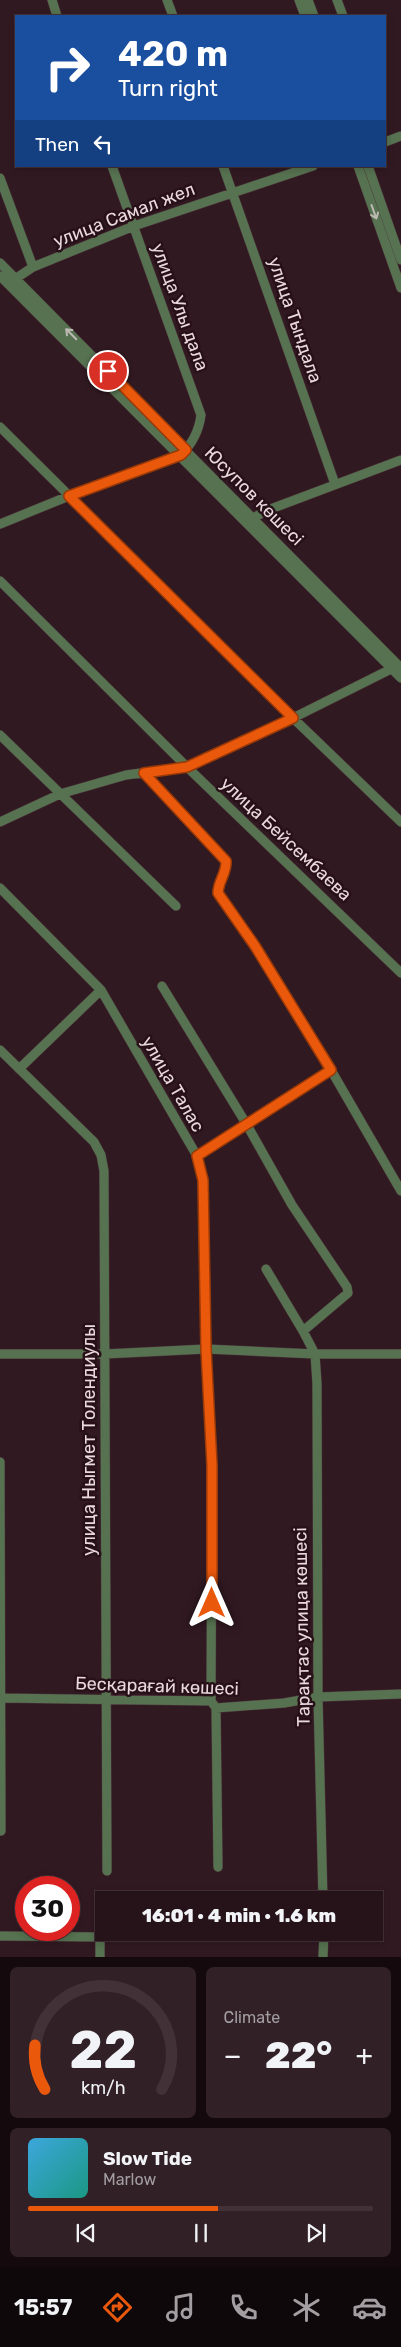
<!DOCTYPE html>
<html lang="en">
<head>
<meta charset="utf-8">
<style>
  :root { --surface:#251319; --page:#312026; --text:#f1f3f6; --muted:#a39ea2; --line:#423238; --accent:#ea580c }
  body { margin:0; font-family:Rubik,sans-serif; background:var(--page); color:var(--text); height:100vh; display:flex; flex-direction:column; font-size:19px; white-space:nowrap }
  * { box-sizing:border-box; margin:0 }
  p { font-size:16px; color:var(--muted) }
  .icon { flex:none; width:28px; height:28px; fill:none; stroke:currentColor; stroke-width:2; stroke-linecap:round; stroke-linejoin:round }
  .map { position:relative; height:1957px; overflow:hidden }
  .sheet { display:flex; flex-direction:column; gap:10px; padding:10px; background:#140a0e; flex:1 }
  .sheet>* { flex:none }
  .guide { position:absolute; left:15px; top:15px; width:371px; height:152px; border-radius:0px; box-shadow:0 2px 8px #0003,0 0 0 1px var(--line); background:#1a4fa0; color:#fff; overflow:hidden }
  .speed { position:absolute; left:15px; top:1876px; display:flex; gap:10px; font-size:25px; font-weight:700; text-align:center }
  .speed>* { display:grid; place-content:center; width:65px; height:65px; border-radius:50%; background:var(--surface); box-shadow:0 2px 8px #0003,0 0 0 1px var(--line); line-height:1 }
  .speed .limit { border:8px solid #d22; background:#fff; color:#111 }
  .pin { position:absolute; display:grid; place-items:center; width:42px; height:42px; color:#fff; margin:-21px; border:2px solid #fff; border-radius:50%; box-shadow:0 1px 5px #0007 }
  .me { position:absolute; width:55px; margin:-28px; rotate:0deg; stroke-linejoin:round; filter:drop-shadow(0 0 4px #0008) }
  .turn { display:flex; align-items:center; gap:18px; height:105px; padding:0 20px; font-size:22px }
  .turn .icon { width:65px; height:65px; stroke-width:2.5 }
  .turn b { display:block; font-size:35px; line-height:42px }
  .then { display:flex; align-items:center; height:48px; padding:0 20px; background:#0003; gap:10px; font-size:19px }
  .big { font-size:38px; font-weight:800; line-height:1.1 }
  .sheet .card { flex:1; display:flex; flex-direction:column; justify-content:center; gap:8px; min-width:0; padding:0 18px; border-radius:8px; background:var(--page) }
  .sheet .dial { align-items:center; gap:0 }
  .dial svg { height:130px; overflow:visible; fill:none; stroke:var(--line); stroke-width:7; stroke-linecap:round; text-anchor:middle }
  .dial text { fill:var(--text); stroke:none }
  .song { display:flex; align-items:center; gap:15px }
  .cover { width:60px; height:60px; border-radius:8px; background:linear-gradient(135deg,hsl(200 70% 55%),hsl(170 70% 35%)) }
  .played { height:5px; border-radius:2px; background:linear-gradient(90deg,var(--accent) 55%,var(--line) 55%) }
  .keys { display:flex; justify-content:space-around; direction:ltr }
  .heat { display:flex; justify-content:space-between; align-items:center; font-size:28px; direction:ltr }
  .sheet .tiles { flex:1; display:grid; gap:10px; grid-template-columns:1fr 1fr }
  .card:last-child { grid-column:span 2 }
  .trip { position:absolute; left:95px; top:1891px; width:288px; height:50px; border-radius:0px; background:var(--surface); box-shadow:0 2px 8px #0003,0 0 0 1px var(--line); font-weight:800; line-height:50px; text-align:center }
  .menu { display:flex; height:80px; justify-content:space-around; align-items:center; background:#0f080a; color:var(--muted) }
  .menu .icon { width:35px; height:35px }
  .menu .current { color:var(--accent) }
  .menu b { font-size:22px; color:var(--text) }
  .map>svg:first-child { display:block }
</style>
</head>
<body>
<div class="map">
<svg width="401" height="1957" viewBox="0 0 401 1957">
  <rect width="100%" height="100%" fill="#311921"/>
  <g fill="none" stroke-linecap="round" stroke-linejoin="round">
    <!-- minor casing -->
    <g stroke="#4b343b" stroke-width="10">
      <path id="minor" d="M 52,0 L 57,16
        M 167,0 L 173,16
        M 299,0 L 305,16
        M 308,0 L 314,16
        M 337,0 L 343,16
        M 385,142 L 401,136
        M 223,166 L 335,484
        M 358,166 L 401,288
        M 368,166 L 401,260
        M 0,178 L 33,267
        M 0,263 L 401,668
        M 0,276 L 401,678
        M 12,281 L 33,267 L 134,226 L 313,166
        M 0,427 L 293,718 L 401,822
        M 250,522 L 253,518 L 268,510 L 401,460
        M 0,524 L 69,496 L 181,455 C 192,444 199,431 201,415 L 112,166
        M 0,581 L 187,767 L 401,973
        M 0,735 L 176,906
        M 144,773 L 225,861 C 227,873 217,881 218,893 L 255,947 L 331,1070 L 197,1156
        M 0,822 L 60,794 L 126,775 L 187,767 L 293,718 L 395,667
        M 0,888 L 101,990 L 197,1156 L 203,1179 L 206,1349 L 212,1465 L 211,1701
        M 162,986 L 247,1125 L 292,1205 L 347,1287 L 348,1293 L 303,1331 L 315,1354 L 317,1384 L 318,1697 L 323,1900
        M 0,1050 L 94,1142 L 101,1155 L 104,1171 L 107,1871
        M 19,1069 L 101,990
        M 331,1070 L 401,1191
        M 266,1269 L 303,1331
        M 0,1354 L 105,1354 L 206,1349 L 315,1354 L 401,1354
        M 0,1462 L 1,1831
        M 0,1698 L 211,1701 L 216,1708 L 284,1703 L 318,1697 L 401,1694
        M 216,1708 L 218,1867
        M 0,1936 L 100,1937 L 100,1957
        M 323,1957 L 324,1932"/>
    </g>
    <!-- minor -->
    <use href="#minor" stroke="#567250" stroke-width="9"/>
  </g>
  <!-- one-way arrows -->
  <defs><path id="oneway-shaft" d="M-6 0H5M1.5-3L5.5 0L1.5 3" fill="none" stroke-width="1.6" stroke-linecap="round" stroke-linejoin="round" transform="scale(1.25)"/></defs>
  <g stroke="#bdb9b3">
    <use href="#oneway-shaft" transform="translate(374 212) rotate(70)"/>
    <use href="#oneway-shaft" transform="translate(71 334) rotate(-135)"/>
  </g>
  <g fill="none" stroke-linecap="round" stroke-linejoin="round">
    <!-- route casing -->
    <g stroke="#983908" stroke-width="12">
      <path id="route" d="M 108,371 L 186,450 L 181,455 L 69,496 L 293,718 L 187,767 L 144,773 L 226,861 C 227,873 218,881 218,893 L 255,946 L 331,1070 L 197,1156 L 203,1180 L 206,1349 L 212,1465 L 212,1603"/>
    </g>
    <!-- route -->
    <use href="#route" stroke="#ea580c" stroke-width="9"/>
  </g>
  <g text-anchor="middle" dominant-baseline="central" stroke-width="5" stroke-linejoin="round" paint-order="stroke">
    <!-- street labels -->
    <g font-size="18" fill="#e9d8dd" stroke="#271018">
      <text transform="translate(124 215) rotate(-21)">улица Самал жел</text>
      <text transform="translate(180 307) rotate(70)">улица Улы дала</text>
      <text transform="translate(295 320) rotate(71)">улица Тындала</text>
      <text transform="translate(254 496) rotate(45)">Юсупов көшесі</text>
      <text transform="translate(286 839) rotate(43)">улица Бейсембаева</text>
      <text transform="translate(173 1084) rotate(60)">улица Талас</text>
      <text transform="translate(89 1440) rotate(-90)">улица Ныгмет Толендиулы</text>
      <text transform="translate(302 1627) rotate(-91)">Тарақтас улица көшесі</text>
      <text transform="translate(157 1686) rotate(2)">Бесқарағай көшесі</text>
    </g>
  </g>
</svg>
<div class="speed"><div class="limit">30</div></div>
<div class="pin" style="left:108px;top:371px;background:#d93025"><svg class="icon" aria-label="arrive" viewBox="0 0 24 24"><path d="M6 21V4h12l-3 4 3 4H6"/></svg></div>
<svg class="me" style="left:212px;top:1603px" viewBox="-20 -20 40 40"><path d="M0-17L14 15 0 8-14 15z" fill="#ea580c" stroke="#fff" stroke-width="4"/></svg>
<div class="trip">16:01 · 4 min · 1.6 km</div>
<div class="guide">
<div class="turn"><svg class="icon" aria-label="right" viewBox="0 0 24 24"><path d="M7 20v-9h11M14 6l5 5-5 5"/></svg><div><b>420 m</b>Turn right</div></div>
<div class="then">Then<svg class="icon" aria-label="left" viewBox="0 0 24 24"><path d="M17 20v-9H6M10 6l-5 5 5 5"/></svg></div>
</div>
</div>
<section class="sheet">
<div class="tiles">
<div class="card dial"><svg viewBox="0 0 100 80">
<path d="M14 69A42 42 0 1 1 86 69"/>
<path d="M14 69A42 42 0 0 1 8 42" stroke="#ea580c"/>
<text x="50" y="56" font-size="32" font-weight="700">22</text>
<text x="50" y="72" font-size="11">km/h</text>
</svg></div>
<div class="card"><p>Climate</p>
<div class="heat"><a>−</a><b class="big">22°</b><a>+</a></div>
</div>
<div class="card">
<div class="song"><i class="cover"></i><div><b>Slow Tide</b><p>Marlow</p></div></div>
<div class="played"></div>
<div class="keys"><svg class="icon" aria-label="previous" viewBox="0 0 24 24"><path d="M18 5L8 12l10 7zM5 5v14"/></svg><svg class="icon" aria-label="pause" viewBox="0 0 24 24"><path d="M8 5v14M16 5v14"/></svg><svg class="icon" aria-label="next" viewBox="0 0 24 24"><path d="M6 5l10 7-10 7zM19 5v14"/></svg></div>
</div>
</div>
</section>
<nav class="menu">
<b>15:57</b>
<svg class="icon current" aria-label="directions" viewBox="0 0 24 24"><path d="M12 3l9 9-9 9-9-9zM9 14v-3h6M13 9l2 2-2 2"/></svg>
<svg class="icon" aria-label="music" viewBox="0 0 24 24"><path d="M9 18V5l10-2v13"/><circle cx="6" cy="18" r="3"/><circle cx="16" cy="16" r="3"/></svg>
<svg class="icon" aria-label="phone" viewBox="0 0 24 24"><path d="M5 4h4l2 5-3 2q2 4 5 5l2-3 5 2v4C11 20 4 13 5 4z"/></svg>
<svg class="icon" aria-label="climate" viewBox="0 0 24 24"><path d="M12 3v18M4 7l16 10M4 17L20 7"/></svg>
<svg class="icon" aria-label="car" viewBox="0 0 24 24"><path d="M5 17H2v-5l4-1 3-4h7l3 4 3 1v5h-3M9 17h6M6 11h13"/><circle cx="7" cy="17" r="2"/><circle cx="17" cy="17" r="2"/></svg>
</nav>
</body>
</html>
